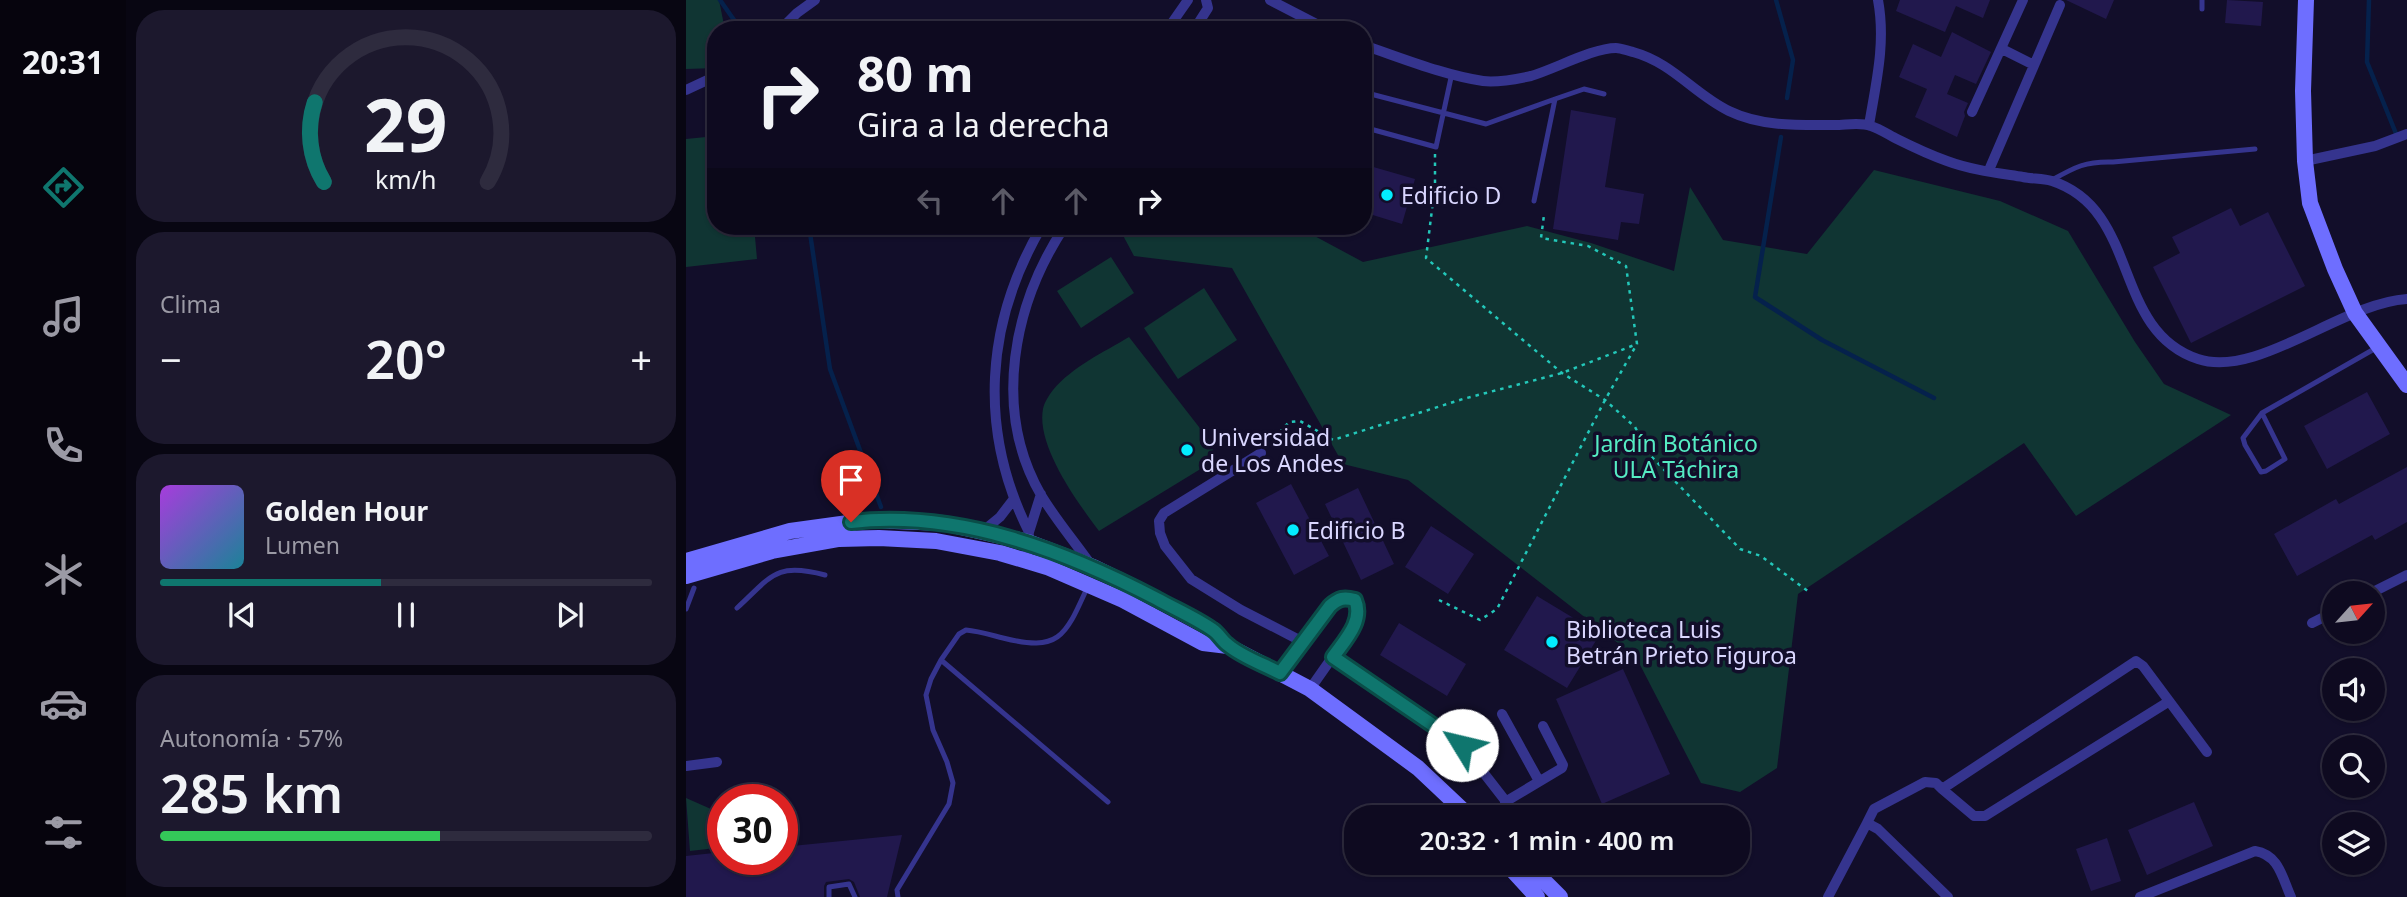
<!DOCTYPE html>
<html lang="es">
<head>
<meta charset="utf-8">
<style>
  :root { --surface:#0e0a20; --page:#1c182d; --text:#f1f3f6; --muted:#9b9aa5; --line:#2e2b3e; --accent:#0f766e }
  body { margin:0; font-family:"Noto Sans",sans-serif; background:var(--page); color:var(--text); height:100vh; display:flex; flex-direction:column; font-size:26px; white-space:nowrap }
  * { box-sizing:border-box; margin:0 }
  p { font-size:23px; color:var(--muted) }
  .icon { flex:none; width:38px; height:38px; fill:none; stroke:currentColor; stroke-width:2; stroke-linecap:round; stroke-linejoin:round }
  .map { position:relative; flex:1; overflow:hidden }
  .sheet { display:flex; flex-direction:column; gap:10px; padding:10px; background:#080612; width:560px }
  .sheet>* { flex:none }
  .guide { position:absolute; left:21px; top:21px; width:665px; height:214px; border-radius:28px; box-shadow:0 2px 5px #0004,0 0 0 2px var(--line); background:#0e0a20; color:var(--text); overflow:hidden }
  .needle { width:46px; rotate:63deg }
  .tools { position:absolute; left:1636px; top:581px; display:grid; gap:14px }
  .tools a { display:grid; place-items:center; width:63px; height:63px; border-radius:50%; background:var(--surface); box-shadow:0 2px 5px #0004,0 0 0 2px var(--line); font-size:35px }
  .speed { position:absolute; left:21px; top:784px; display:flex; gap:14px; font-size:35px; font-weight:700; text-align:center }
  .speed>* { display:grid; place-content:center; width:91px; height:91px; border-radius:50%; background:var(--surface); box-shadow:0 2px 5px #0004,0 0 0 2px var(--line); line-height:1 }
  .speed .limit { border:10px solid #d22; background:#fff; color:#111 }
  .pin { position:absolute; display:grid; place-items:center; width:60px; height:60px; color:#fff; margin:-72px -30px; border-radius:50% 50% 50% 0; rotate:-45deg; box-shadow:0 0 7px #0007 }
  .pin .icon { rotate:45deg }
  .me { position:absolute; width:77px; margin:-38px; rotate:306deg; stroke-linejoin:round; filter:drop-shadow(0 0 5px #0008) }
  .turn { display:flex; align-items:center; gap:24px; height:147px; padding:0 35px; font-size:32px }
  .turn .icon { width:91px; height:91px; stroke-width:2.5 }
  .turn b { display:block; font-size:49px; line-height:60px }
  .lanes { display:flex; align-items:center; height:66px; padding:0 35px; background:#0003; justify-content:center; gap:35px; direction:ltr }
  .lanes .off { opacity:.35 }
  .big { font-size:52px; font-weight:600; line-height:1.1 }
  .sheet .card { flex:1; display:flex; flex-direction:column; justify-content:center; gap:10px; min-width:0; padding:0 24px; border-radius:28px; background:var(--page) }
  .sheet .dial { align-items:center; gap:0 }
  .dial svg { height:182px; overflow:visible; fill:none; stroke:var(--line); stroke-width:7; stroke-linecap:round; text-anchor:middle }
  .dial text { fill:var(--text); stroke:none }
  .song { display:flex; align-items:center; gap:21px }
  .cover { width:84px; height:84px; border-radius:10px; background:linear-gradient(135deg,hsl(280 70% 55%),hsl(190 70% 35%)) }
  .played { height:7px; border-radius:4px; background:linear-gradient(90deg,var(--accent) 45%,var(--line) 45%) }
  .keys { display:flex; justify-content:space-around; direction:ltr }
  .heat { display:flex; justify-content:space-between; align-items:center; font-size:38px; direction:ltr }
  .charge { height:10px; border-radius:5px; background:linear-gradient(90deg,#34c759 57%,var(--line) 0) }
  .trip { position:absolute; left:658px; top:805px; width:406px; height:70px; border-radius:28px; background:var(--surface); box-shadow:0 2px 5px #0004,0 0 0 2px var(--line); font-weight:600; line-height:70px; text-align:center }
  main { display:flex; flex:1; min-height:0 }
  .dock { display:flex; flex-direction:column; width:126px; justify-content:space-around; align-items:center; background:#06040d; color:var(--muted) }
  .dock .icon { width:49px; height:49px }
  .dock .active { color:var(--accent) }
  .dock b { font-size:32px; color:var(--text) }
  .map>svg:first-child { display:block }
</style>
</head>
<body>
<main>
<nav class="dock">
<b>20:31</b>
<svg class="icon active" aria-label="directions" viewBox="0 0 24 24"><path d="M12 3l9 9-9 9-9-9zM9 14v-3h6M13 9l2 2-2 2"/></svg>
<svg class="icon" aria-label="music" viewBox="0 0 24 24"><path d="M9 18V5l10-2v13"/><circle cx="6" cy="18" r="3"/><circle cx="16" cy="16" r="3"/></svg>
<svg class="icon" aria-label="phone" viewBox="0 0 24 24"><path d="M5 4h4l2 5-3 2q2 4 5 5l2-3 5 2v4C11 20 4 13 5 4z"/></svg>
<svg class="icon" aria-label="climate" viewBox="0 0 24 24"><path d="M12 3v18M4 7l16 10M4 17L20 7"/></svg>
<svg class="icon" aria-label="car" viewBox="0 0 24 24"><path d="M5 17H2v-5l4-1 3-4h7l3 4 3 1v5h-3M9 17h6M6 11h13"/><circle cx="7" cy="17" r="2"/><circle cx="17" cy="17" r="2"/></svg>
<svg class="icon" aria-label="filters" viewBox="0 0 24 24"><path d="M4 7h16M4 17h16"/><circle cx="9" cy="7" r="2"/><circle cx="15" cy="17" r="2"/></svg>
</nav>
<section class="sheet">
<div class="card dial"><svg viewBox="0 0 100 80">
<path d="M14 69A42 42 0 1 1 86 69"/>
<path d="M14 69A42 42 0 0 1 10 34" stroke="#0f766e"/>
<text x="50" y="56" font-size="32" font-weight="700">29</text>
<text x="50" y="72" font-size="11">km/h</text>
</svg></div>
<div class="card"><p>Clima</p>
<div class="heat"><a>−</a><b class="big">20°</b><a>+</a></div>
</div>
<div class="card">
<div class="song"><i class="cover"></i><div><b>Golden Hour</b><p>Lumen</p></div></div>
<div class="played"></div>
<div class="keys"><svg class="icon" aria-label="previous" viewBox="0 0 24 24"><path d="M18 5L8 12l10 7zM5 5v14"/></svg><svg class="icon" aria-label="pause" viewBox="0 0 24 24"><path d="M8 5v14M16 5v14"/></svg><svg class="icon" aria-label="next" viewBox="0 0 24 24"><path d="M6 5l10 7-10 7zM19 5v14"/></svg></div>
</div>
<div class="card"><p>Autonomía · 57%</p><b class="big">285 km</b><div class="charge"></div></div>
</section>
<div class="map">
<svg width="1721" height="897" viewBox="0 0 1721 897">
  <rect width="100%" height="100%" fill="#120e2a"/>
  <!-- green -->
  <path fill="#103533" d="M 0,0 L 33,0 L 39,30 L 30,30 L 30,68 L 0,69 Z
    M 30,136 L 30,226 L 68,226 L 71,259 L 0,267 L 0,139 Z
    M 1188,170 L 1314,201 L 1382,231 L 1449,342 L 1478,384 L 1545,415 L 1390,516 L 1338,443 L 1112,594 L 1091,768 L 1054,792 L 1015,783 L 950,657 L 722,480 L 657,464 L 546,268 L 448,256 L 432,226 L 610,226 L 677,262 L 841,226 L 905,243 L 988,271 L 1004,187 L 1037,240 L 1121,254 Z
    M 425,257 L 448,293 L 395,328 L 371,291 Z
    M 518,288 L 551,340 L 492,379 L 458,328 Z
    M 443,337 L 527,445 L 526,462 L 413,531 C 392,503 350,446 357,409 C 358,403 363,395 367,390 C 386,367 418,352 443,337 Z
    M 0,798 L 25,809 L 30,848 L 4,851 Z"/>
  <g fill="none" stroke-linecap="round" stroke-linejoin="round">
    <!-- stream -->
    <path stroke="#05214c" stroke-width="4.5" d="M 34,0 L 55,30
      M 1090,0 L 1107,60 L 1101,98
      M 1683,0 L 1681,62 L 1711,136
      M 1095,137 L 1069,297 L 1136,340 L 1248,398
      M 123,226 L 144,369 L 195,507"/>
  </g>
  <!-- building -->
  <path fill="#21184d" d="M 1214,0 L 1304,0 L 1297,18 L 1270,6 L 1259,32 L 1210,11 Z
    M 1380,0 L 1428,0 L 1420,19 Z
    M 1541,0 L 1577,2 L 1575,26 L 1539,23 Z
    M 1266,32 L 1305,52 L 1290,84 L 1269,75 L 1261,94 L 1282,103 L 1278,112 L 1279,116 L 1271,137 L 1229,117 L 1241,89 L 1213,77 L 1227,44 L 1255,57 Z
    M 885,110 L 930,118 L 919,187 L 958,194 L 953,224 L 935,222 L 932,240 L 867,229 Z
    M 677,164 L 729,179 L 716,224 L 677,212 Z
    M 1545,208 L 1554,226 L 1582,212 L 1619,286 L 1505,343 L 1467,267 L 1494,253 L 1486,237 Z
    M 1681,392 L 1704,434 L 1641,469 L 1618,426 Z
    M 1721,467 L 1721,522 L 1689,540 L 1686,535 L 1611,576 L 1588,534 L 1650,499 L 1653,504 Z
    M 605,484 L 643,556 L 608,575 L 570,503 Z
    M 672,488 L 708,564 L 675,580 L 639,504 Z
    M 745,526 L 788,554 L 762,594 L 719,567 Z
    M 851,596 L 914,634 L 881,688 L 818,650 Z
    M 713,623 L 780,664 L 761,696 L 694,655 Z
    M 937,669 L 984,774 L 916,804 L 870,699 Z
    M 1508,802 L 1527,846 L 1461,875 L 1442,830 Z
    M 216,835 L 201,897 L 174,897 L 168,882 L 163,879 L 140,882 L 138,886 L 138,897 L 0,897 L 0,856 L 37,852 L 37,859 L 96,859 L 96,847 Z
    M 1421,838 L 1435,881 L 1405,891 L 1390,849 Z"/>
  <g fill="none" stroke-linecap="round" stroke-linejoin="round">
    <!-- path -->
    <path stroke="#23c7b9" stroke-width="2.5" stroke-dasharray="3.5 5" stroke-linecap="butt" d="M 749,154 L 749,185 L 740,258 L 876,373 L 919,400 L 949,427 L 964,455 L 1054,549 L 1075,556 L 1123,592
      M 582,445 L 603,422 L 614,421 L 647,440 L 777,399 L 876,373 L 951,344
      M 753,600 L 794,620 L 811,609 L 919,400 L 951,344 L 940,266 L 902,246 L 855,238 L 858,215"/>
    <!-- lane -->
    <path stroke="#35348e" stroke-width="5" d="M 1516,9 L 1516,0
      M 677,92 L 800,124 L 869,99 L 848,201
      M 869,99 L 898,89 L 918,94
      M 677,127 L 750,147 L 766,73
      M 1366,180 C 1389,167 1400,161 1427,162 L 1569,149
      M 86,226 L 86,227
      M 1576,413 L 1599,459 L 1580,471 L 1575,472 L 1559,445 L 1557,438 L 1576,413 L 1690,348
      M 51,608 C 86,576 89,562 139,575
      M 0,609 L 8,588
      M 255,660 L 422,802
      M 143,897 L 143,887 L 163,884 L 169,897
      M 212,897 L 211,890 L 263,804 L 267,783 L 261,762 L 247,730 L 240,695 L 245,679 L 255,660 L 273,634 L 280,630 C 292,631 305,635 317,638 C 373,652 379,637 401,588"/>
    <!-- street -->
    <path stroke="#35348e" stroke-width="10" d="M 584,0 L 642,30
      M 94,30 L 111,13 L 129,0
      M 481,30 L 502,0
      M 508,30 L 522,8 L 520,0
      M 677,45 C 716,58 757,75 797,81 C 812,83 831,79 845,76 C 869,69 907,48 930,48 C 935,48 942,51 947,52 C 987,63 1008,94 1043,111 C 1076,127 1114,125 1149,125 C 1160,125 1175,122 1185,126 C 1194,129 1203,135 1211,139 C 1227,147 1244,155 1261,161 C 1285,170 1312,173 1337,177 C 1346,179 1357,178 1366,181 C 1455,210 1425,330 1512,359 C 1571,379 1656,303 1721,299
      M 1316,49 L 1348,65
      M 0,90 L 30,76
      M 1286,112 L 1337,0
      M 1183,125 C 1190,83 1200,43 1192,0
      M 1619,161 L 1689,146 L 1721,134
      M 1303,170 L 1374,5
      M 379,226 C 327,304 306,410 355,495 C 370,520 389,542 405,565
      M 575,453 L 478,513 L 473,521 L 474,533 L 479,546 L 505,579 L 555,610 L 617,642
      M 297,531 L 314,517 L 327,500
      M 343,532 C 292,430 299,323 356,226
      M 340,560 L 343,532 L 355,494
      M 1685,593 L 1721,575
      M 1626,623 L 1648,612
      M 647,657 L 776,745 L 832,817
      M 594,673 L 644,606 C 653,598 658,596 669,600 L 673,612 L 669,625 L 624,689
      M 816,714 L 853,781
      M 0,766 L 31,762
      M 1256,789 L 1288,816 L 1299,816 L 1482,702
      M 819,802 L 876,768 L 877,765 L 857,726
      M 979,817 L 988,814
      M 1181,823 L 1188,809 L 1239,782 L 1250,783 L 1256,789 L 1450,661 L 1457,666 L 1521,752
      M 1142,897 L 1181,823 L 1192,829 L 1262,897
      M 1454,897 L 1569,851 C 1593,855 1596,877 1605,897"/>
    <!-- secondary -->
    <path stroke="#6e6eff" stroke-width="16" d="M 1620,0 L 1617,91 L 1619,161 L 1624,203 L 1649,269 L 1669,313 L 1721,385
      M 0,561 L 104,531 L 184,520 L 257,523 L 342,542 L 407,567 L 454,590 L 528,630 L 542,646 L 624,689 L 732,768 L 784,817
      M 0,576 L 86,551 L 153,539 L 193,538 L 250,541 L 314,553 L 361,567 L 437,600 L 517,643 L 542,646
      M 820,863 L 851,897
      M 840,863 L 874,897"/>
  </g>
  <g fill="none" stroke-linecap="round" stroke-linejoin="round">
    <!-- route casing -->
    <g stroke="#0a4d48" stroke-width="18">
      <path id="route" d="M 165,522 C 272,510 377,550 471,599 C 489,609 510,618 527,630 C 533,634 536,641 542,645 C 556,657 577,664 594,673 L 644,606 C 653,598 658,597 669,600 C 678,621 659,640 647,657 L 776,745"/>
    </g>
    <!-- route -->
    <use href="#route" stroke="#0f766e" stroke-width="12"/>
  </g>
  <!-- markers -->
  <g fill="#03ecff" stroke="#120e2a" stroke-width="2.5">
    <circle cx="701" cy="195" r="7"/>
    <circle cx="501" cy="450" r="7"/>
    <circle cx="607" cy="530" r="7"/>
    <circle cx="866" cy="642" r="7"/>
  </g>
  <g text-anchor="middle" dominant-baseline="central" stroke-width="7" stroke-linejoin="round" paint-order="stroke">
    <!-- poi labels -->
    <g font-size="23" fill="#dad7ff" stroke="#120e2a" text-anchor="start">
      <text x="715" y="195">Edificio D</text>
      <text x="515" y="437">Universidad<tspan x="515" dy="26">de Los Andes</tspan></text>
      <text x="621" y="530">Edificio B</text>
      <text x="880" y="629">Biblioteca Luis<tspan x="880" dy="26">Betrán Prieto Figuroa</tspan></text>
    </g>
    <!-- park labels -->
    <g font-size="23" fill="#55ecc3" stroke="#120e2a">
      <text x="990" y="443">Jardín Botánico<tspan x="990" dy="26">ULA Táchira</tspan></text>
    </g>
  </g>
</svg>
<div class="tools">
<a><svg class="needle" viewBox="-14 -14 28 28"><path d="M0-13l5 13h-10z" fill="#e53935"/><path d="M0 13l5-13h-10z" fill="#9b9aa5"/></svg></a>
<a><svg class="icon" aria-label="sound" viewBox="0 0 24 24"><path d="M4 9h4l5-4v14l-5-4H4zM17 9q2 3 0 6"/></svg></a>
<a><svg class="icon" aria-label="search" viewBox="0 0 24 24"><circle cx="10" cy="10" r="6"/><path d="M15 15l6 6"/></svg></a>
<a><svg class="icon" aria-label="layers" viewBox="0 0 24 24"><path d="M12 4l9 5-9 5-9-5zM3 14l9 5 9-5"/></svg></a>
</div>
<div class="speed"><div class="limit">30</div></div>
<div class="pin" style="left:165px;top:522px;background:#d93025"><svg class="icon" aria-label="arrive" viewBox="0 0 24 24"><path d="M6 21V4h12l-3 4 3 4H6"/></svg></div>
<svg class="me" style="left:776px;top:745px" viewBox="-20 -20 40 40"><circle r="19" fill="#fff"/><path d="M0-13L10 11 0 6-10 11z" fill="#0f766e"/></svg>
<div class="trip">20:32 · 1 min · 400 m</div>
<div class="guide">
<div class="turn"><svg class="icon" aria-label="right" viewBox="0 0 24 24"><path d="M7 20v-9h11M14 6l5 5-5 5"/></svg><div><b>80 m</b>Gira a la derecha</div></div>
<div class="lanes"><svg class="icon off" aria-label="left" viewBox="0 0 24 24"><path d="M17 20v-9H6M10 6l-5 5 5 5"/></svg><svg class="icon off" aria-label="ahead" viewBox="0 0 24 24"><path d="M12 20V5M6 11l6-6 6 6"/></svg><svg class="icon off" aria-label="ahead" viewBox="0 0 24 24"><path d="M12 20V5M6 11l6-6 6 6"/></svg><svg class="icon" aria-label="right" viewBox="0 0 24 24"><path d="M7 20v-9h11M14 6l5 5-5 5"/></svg></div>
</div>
</div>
</main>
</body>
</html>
